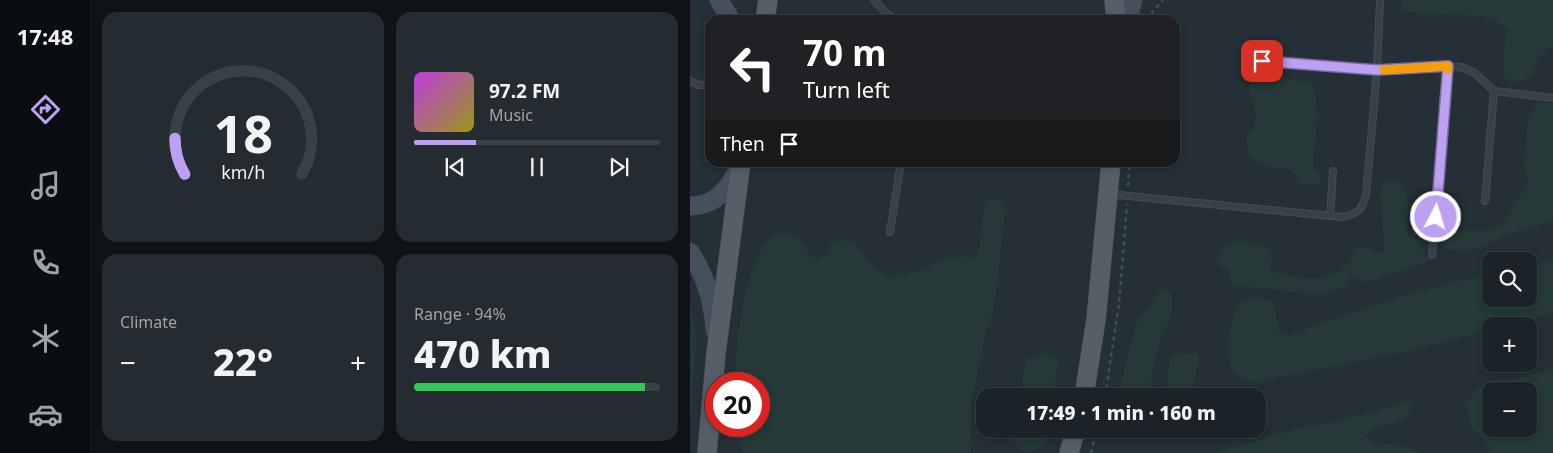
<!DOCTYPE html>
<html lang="en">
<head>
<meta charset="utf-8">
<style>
  :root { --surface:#1b2329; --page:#242b31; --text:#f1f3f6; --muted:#a0a4a8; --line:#394046; --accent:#bca0f2 }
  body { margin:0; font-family:"Noto Sans",sans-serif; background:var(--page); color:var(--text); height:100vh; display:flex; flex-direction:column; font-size:19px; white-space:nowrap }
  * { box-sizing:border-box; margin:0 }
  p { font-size:16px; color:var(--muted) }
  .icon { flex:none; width:28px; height:28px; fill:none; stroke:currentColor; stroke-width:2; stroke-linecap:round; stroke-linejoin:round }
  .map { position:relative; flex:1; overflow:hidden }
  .panel { display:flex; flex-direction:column; gap:12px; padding:12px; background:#0f1317; width:600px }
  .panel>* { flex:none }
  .banner { position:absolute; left:15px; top:15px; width:475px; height:152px; border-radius:15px; box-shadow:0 2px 8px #0003,0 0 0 1px var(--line); background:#202124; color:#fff; overflow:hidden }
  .controls { position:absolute; left:792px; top:252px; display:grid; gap:10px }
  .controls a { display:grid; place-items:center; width:55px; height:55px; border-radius:10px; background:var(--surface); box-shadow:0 2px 8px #0003,0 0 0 1px var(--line); font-size:25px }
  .speed { position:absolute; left:15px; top:372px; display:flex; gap:10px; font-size:25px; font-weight:700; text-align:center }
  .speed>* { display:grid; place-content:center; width:65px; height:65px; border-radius:50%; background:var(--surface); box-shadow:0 2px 8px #0003,0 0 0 1px var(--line); line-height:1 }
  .speed .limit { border:8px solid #d22; background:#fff; color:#111 }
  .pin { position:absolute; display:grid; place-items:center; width:42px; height:42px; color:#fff; margin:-21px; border-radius:10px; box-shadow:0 2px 8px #0006 }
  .me { position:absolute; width:55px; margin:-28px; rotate:5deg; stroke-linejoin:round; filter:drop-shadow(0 0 4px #0008) }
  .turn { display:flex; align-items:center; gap:18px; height:105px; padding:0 15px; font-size:22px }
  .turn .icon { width:65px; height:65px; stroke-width:2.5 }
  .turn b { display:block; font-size:35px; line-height:42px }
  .then { display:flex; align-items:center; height:48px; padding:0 15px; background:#0003; gap:10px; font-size:19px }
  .big { font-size:38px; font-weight:800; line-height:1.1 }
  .panel .card { flex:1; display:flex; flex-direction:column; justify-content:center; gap:8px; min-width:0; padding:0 18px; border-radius:15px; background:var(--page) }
  .panel .dial { align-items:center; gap:0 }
  .dial svg { height:130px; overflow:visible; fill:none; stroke:var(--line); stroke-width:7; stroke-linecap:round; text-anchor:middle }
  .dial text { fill:var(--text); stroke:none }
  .song { display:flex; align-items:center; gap:15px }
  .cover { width:60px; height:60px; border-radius:8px; background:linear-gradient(135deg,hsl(290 70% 55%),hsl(60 70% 35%)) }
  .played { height:5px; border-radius:2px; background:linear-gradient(90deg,var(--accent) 25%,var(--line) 25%) }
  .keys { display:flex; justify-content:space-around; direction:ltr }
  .heat { display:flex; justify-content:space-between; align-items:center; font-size:28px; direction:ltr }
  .charge { height:8px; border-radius:4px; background:linear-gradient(90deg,#34c759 94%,var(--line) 0) }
  .panel .tiles { flex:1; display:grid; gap:12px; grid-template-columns:repeat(2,1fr) }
  .trip { position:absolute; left:286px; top:388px; width:290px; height:50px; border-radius:15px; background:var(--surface); box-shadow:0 2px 8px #0003,0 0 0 1px var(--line); font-weight:800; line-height:50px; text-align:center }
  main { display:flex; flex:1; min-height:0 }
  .dock { display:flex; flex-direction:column; width:90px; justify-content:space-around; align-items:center; background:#0b0e10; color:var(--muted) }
  .dock .icon { width:35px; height:35px }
  .dock .on { color:var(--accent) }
  .dock b { font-size:22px; color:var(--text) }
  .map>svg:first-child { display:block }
</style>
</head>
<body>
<main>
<nav class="dock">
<b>17:48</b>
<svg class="icon on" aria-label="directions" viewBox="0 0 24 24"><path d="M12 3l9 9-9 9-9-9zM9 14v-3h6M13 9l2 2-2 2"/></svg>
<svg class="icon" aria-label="music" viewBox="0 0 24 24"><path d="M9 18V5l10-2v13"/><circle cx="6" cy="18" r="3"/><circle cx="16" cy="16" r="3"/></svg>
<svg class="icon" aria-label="phone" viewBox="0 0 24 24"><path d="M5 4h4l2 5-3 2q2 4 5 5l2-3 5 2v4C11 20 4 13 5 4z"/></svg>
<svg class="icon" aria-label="climate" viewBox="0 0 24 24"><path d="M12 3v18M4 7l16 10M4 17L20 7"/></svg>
<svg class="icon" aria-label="car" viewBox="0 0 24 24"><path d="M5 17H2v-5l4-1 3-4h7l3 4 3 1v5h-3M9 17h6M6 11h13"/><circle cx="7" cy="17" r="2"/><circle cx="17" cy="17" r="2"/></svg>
</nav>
<section class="panel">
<div class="tiles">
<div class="card dial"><svg viewBox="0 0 100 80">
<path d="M14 69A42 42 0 1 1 86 69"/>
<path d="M14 69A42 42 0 0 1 8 47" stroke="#bca0f2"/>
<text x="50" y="56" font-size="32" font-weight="700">18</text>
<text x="50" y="72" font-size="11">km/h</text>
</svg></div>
<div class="card">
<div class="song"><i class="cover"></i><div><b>97.2 FM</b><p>Music</p></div></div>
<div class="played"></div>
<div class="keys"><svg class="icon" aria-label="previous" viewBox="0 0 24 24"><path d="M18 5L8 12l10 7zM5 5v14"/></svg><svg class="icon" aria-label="pause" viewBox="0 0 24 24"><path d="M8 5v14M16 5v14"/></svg><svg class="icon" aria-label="next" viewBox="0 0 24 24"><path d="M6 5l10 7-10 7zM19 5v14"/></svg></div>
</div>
<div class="card"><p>Climate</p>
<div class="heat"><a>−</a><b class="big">22°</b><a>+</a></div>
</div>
<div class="card"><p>Range · 94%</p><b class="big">470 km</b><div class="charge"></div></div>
</div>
</section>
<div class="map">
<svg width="863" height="453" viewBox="0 0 863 453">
  <rect width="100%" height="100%" fill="#242f37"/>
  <!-- green -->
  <path fill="#263838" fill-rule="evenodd" d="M 713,0 L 863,0 L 863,47 C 835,56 858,83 818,82 C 808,69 815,44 818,29 C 811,23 801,21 792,16 L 712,12 L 710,7 Z
    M 573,75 L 621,83 C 632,104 625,144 623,167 L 632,178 L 629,185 L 611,185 L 602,171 C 580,165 556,169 556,138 C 574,116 562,110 558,86 L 567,76 Z
    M 856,103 L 863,103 L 863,218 C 850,227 837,227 823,233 C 795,243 788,256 756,249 L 750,240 L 752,235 C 769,224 797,238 812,224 C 815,221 835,187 838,181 L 834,167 L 837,123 L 846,105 Z
    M 705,178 L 711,182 C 715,190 719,200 718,210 C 717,220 714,227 719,237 L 728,239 L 737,260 L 734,263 L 686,280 L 672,282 L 660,274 L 658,287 L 629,295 L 541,285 L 539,271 L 528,265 C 529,259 530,251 536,246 C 544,240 572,242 579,249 C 581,251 582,254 583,256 L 579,265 L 581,271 C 604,278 638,285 656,266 C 662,260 664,252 669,246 L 679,248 L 688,253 L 694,251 L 690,192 L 693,183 Z
    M 300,199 L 310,199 L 316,204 L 304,310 L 295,335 L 282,404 L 281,453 L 53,453 L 41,426 L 69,426 L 69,384 L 44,384 C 46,347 54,255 85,233 L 107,235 L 122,257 L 129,258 L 137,254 L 140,243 C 176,230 173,272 199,275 C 220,278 241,262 261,258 C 270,256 279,257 288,258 L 295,202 Z
    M 863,259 L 863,314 L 814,326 L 801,326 L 801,330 L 709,353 L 565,382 C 557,380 549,378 544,372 C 533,360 539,308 554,301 C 564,296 574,299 584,301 L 589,332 L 599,335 L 710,296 L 801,273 L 801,299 L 839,299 L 839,265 Z
    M 475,289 L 481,293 C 487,311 476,325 470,342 C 465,359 462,379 458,396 L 430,396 L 434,371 L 446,324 L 470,290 Z
    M 0,304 L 7,338 L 0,422 Z
    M 506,353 L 509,356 L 502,396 L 474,396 L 481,357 L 486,355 Z
    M 356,354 L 365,356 L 369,361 L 362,396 L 329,396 L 336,359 Z
    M 863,369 L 863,453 L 802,453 L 780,424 L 776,403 L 786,389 ZM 801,391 L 839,391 L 839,429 L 801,429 Z
    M 716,402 L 721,403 L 722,408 L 715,420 L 683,429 L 676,436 L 679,441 C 701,447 712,441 732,453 L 524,453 L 609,428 L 649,421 Z
    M 323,429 L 358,429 L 351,446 L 339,452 C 326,450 322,441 323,429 Z"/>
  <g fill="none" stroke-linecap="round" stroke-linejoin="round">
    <!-- lane casing -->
    <g stroke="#444c54" stroke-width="8">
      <path id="lane" d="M 184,0 L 195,12 L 207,20
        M 572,61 L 687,70 L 742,66 L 771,67 L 785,73 L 804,91 L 795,201
        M 0,81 L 9,85 L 20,85
        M 804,91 L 863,98
        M 419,194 L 651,217 C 667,215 672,210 676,195 L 687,70 L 690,0
        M 640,216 L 643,171
        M 200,232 L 211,162
        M 742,255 L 758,66"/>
    </g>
    <!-- secondary casing -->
    <g stroke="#444c54" stroke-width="19">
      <path id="secondary" d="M 29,0 L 41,20
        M 438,20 L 443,0
        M 0,206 C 26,206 40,188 50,165
        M 0,252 C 16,277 23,301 25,331"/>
    </g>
    <!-- primary casing -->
    <g stroke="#444c54" stroke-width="20">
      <path id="primary" d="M 424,0 L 426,20
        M 75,20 L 78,0
        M 394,396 L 406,320 L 421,162
        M 17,453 L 26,353 L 51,162
        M 379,453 L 386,429"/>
    </g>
    <!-- path -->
    <path stroke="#3f5150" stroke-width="2.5" stroke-dasharray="4 4" stroke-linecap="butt" d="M 456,20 L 473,0
      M 438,186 L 440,162
      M 415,396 L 429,304 L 437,204
      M 401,453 L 407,429"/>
    <!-- lane -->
    <use href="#lane" stroke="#384048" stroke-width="6"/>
    <!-- secondary -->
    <use href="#secondary" stroke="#46505a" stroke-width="18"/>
    <!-- primary -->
    <use href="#primary" stroke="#565f68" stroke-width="19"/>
  </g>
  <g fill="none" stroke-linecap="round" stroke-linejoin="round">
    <!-- route casing -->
    <g stroke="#7a689d" stroke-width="12">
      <path id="route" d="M 572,61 L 687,70 L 758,66 L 746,217"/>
    </g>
    <!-- route -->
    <use href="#route" stroke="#bca0f2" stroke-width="9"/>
    <!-- slow -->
    <path stroke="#f59e0b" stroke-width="9" d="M 694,70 L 758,66 L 758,69"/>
  </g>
</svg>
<div class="controls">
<a><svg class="icon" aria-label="search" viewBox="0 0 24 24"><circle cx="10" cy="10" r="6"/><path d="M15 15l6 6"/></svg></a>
<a>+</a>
<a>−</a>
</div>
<div class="speed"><div class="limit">20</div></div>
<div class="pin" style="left:572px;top:61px;background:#d93025"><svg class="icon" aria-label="arrive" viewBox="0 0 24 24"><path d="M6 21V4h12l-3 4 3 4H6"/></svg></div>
<svg class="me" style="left:746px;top:217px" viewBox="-20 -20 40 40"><circle r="17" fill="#bca0f2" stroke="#fff" stroke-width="3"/><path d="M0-11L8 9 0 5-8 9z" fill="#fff"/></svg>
<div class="trip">17:49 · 1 min · 160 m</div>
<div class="banner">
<div class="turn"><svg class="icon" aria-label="left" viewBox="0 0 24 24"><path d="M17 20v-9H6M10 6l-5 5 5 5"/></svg><div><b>70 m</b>Turn left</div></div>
<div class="then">Then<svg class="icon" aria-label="arrive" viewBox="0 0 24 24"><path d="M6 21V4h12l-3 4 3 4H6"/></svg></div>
</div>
</div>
</main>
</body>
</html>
